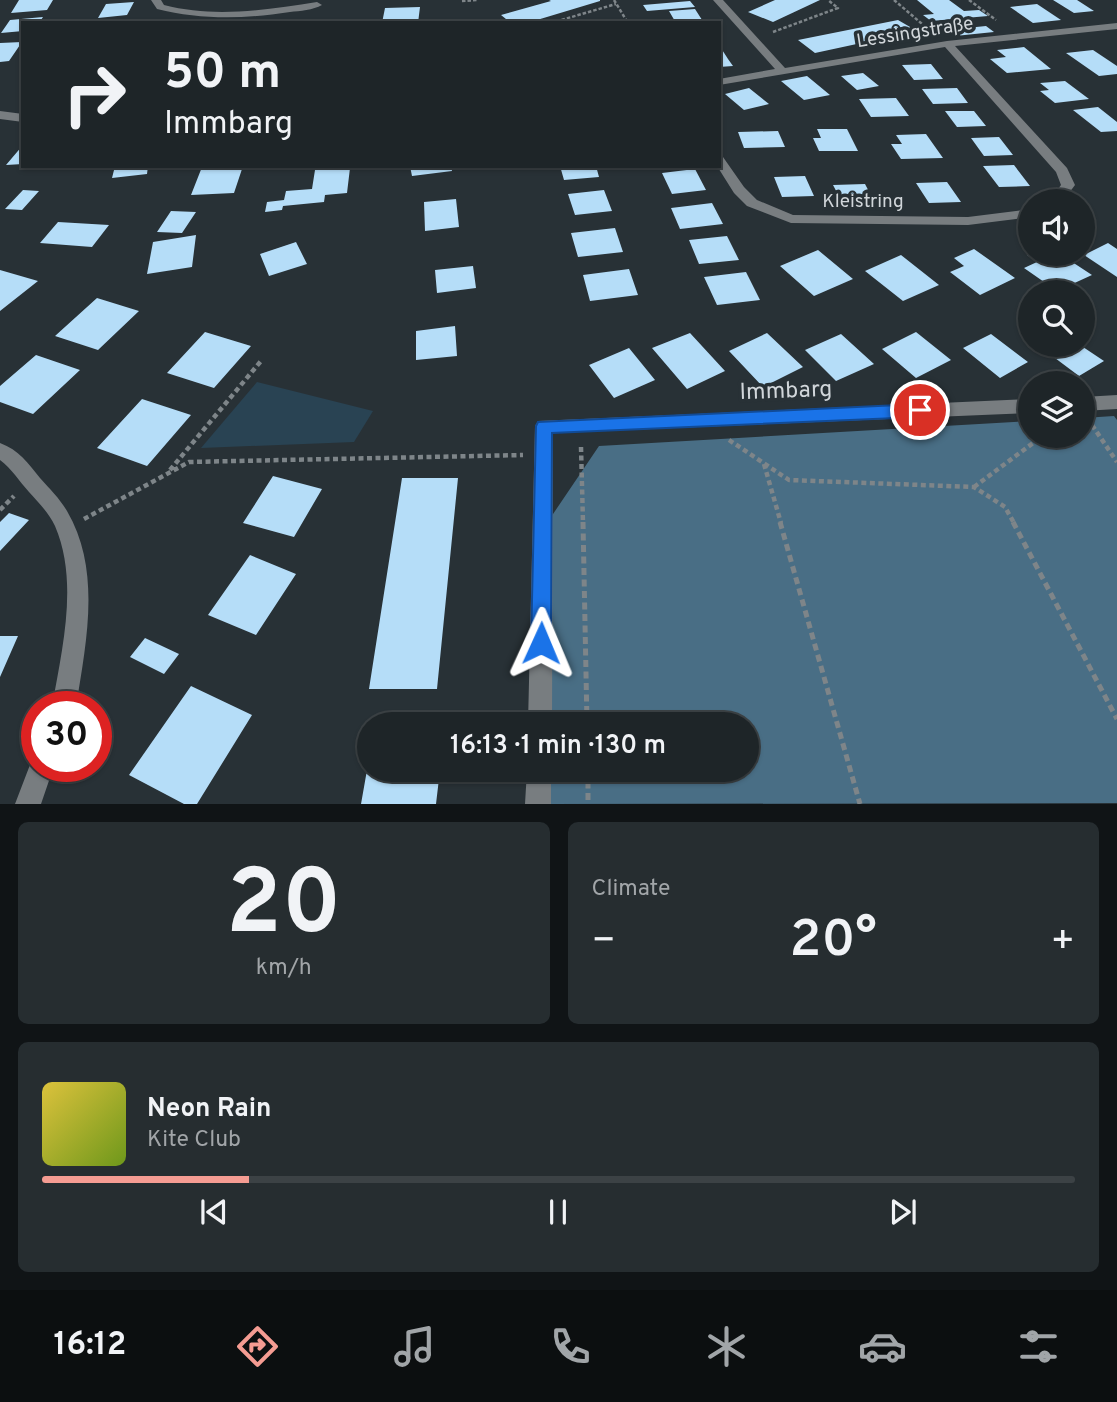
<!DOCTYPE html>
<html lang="en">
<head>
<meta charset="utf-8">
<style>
  :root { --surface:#1e2528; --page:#262d30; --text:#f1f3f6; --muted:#a1a5a8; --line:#3c4245; --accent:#f59c92 }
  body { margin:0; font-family:Overpass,sans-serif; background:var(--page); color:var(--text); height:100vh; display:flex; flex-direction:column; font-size:26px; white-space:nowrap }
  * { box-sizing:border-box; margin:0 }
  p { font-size:23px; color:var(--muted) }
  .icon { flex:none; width:38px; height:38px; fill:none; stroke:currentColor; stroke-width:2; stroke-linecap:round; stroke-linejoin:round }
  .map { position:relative; height:804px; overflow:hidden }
  .panel { display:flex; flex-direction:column; gap:18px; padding:18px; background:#101416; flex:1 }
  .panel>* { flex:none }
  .hud { position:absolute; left:21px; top:21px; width:700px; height:147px; border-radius:0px; box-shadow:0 2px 5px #0004,0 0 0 2px var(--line); background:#1e2528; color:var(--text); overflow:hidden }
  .controls { position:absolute; left:1018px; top:189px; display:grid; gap:14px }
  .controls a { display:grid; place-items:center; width:77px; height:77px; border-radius:50%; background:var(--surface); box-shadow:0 2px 5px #0004,0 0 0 2px var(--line); font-size:35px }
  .speed { position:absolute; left:21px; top:691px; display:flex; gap:14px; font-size:35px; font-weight:700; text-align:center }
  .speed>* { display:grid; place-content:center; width:91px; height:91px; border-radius:50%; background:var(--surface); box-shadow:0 2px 5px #0004,0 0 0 2px var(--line); line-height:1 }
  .speed .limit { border:10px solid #d22; background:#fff; color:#111 }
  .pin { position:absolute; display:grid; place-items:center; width:60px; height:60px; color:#fff; margin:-30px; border:4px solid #fff; border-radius:50%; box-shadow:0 2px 7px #0007 }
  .me { position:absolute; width:77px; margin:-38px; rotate:1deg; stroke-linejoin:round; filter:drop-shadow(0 0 5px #0008) }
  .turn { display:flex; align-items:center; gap:24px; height:147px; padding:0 28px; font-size:32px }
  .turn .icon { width:91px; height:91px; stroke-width:2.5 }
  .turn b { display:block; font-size:49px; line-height:60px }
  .big { font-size:52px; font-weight:600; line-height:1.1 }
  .panel .card { flex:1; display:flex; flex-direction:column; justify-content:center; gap:10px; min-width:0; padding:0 24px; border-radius:10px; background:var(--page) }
  .panel .dial { align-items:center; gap:0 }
  .dial b { font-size:91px; line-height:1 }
  .song { display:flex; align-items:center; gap:21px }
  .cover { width:84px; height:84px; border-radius:10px; background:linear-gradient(135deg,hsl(50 70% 55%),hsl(80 70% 35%)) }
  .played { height:7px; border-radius:4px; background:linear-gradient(90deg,var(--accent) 20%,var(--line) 20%) }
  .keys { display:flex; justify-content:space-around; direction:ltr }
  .heat { display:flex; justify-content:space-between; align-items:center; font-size:38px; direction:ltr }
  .panel .tiles { flex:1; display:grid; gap:18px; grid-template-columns:1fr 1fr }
  .card:last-child { grid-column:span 2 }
  .trip { position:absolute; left:357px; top:712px; width:402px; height:70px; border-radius:35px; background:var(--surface); box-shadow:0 2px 5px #0004,0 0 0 2px var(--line); font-weight:600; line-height:70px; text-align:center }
  .dock { display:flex; height:112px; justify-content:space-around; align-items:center; background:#0c0f10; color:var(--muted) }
  .dock .icon { width:49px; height:49px }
  .dock .selected { color:var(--accent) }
  .dock b { font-size:32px; color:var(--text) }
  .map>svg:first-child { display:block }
</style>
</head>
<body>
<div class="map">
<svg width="1117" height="804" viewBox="0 0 1117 804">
  <rect width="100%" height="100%" fill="#283136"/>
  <!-- green -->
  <path fill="#294353" d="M 257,382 L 373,411 L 354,442 L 201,448 Z"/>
  <!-- forest -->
  <path fill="#496e85" d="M 1114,416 L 1117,420 L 1117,803 L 549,804 L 550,770 L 747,770 L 747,724 L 550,724 L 551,517 L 599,446 L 1031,421 L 1031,436 L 1083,436 L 1083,418 Z"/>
  <!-- building -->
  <path fill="#b5ddf8" d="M 19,0 L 53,0 L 47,10 L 11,13 Z
    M 549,0 L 600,0 L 600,1 L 527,23 L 511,23 L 501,15 L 551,1 Z
    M 775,0 L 820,0 L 773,22 L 748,12 Z
    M 917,0 L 949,0 L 964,11 L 979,10 L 988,16 L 931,21 L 923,15 L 934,14 Z
    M 1053,0 L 1077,0 L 1094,11 L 1074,13 Z
    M 690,1 L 695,7 L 647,11 L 643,5 Z
    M 134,2 L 127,15 L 98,18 L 106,4 Z
    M 1037,4 L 1061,20 L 1033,23 L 1010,7 Z
    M 420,7 L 418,23 L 382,23 L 385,8 Z
    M 695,9 L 704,23 L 676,23 L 669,11 Z
    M 43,17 L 39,23 L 23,23 L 23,31 L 1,33 L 10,20 Z
    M 898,20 L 917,31 L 815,53 L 798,40 Z
    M 986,26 L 994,32 L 955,36 L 947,30 Z
    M 22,42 L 9,61 L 0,62 L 0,43 Z
    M 719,45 L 728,59 L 733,66 L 719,67 Z
    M 1024,47 L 1051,69 L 1007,73 L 990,59 L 1006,57 L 997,50 Z
    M 1093,50 L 1117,66 L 1117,74 L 1099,76 L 1066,53 Z
    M 931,64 L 943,79 L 914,80 L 902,65 Z
    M 863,73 L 879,86 L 857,90 L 841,76 Z
    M 807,76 L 830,95 L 804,100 L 781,81 Z
    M 1065,81 L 1089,99 L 1055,103 L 1040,91 L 1049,90 L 1040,83 Z
    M 749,88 L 769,104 L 744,110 L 725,94 Z
    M 957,88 L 968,103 L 933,104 L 922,89 Z
    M 896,98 L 909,116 L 871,117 L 859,99 Z
    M 1098,107 L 1117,122 L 1117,131 L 1101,132 L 1073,110 Z
    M 945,111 L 974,111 L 986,126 L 957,127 Z
    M 817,129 L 847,129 L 858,151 L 819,151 L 813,138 L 821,138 Z
    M 778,131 L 785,147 L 744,148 L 738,132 Z
    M 926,134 L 943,158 L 901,159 L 891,144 L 902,144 L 896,135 Z
    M 999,137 L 1013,155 L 984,156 L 971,138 Z
    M 23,145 L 23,164 L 6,165 Z
    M 1014,165 L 1030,186 L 999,187 L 983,166 Z
    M 115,166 L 148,166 L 147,174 L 112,178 Z
    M 243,166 L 234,193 L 191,195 L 202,167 Z
    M 410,166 L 451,166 L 452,171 L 412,176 Z
    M 560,166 L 596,166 L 599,177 L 564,180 Z
    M 350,168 L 347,193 L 325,195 L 324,202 L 283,206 L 282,210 L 265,212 L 267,202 L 284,200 L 286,191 L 312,189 L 315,170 Z
    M 695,169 L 706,190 L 672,194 L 662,173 Z
    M 805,176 L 814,196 L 782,197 L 774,177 Z
    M 947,182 L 961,202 L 929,203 L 916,183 Z
    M 865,184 L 876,205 L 844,206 L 833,185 Z
    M 23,190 L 39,191 L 22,210 L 5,209 Z
    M 604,190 L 612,211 L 575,215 L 568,194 Z
    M 456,199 L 459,227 L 425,231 L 424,202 Z
    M 712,203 L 723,224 L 680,229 L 671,208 Z
    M 171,211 L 196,212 L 182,233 L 157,232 Z
    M 58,222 L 109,225 L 92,247 L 40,243 Z
    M 615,228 L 623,252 L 578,257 L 571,233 Z
    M 196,235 L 192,267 L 147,274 L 153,242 Z
    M 727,236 L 739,260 L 699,264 L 689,240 Z
    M 296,242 L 307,264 L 269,276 L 260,254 Z
    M 1108,243 L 1117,249 L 1117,277 L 1084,255 Z
    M 974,249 L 1015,278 L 980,295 L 950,272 L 964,266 L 954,258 Z
    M 818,250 L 853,279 L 814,296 L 780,266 Z
    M 1031,254 L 1060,254 L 1092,275 L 1057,291 L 1024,268 L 1037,262 L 1027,255 Z
    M 901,255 L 939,285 L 903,301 L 865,271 Z
    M 473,266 L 476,288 L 437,293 L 435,270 Z
    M 629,269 L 638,295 L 590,301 L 583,275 Z
    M 0,270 L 38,281 L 0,311 Z
    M 746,272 L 760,300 L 717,305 L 704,277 Z
    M 97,298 L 139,311 L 98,350 L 55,336 Z
    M 455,326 L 457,356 L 416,360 L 416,331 Z
    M 205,332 L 251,346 L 214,388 L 167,373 Z
    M 916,332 L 951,360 L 916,378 L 882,349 Z
    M 690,333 L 725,371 L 687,389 L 652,348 Z
    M 767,333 L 803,367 L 763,387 L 729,351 Z
    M 841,334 L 874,364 L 836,381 L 805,350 Z
    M 991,334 L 1028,362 L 1000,378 L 963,348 Z
    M 1041,345 L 1080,345 L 1104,361 L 1079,376 L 1039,346 Z
    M 629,348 L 655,380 L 614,398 L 589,365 Z
    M 36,355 L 80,370 L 33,414 L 0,402 L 0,386 Z
    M 142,399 L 191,415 L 147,466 L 97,448 Z
    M 273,476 L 322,489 L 294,537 L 243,523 Z
    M 402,478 L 458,478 L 437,689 L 369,689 Z
    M 9,513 L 29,520 L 0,551 L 0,522 Z
    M 250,555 L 296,574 L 256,635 L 208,615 Z
    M 0,636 L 18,636 L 0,677 Z
    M 145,638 L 179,654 L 164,674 L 130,657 Z
    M 191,686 L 252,715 L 197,804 L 184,804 L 129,775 Z
    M 367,770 L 440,770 L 436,804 L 361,804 Z"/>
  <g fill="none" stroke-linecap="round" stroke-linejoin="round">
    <!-- path-far2 -->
    <path stroke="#7e8589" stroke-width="2.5" stroke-dasharray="3.5 2" stroke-linecap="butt" d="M 614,0 L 628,23
      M 894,0 L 928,29
      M 969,0 L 996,20
      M 462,1 L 477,0
      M 551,23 L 616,4
      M 773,32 L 838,8 L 828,0"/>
    <!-- path-far1 -->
    <path stroke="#7e8589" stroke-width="4.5" stroke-dasharray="5 3.5" stroke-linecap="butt" d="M 1092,425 L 1117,462
      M 729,440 L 789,480 L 974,487 L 1005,507 L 1014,523
      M 581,447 L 583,523
      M 764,464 L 781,523
      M 170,470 L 261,361
      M 974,487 L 1033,443 L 1033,436
      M 0,510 L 14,496
      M 84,519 L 189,462 L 523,455"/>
    <!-- path -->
    <path stroke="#7e8589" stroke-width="5" stroke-dasharray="7 4.5" stroke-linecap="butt" d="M 583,522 L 587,724
      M 780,522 L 860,804
      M 1013,522 L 1117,719
      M 588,770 L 588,804"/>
    <!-- minor -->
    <path fill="#787d80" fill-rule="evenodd" d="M 151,0 L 161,0 L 164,5 C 214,18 266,10 317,2 L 322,5 C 313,10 300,11 290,12 C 245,19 201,20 157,9 Z
      M 713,0 L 723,0 L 785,68 L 947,41 L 1117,23 L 1117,29 L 955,46 L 1067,168 L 1075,185 L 1063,201 L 1049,201 L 1061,185 L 1056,172 L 945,47 L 719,85 L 719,79 L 775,69 Z
      M 0,111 L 23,114 L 23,122 L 0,119 Z
      M 719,156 L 723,157 L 744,187 L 757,200 L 793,215 L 968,217 L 1031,209 L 1031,217 L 968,225 L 791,223 L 747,206 L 734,193 L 717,166 L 719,166 Z
      M 1117,395 L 1117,409 L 1083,411 L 1083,397 Z
      M 1031,399 L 1031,413 L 553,433 L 552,724 L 528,724 L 535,426 L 538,421 Z
      M 0,443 C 19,450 28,463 40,478 C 50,489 60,499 67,511 C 102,571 86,643 76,707 L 52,707 C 62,649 79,582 55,526 C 49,513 38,502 29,492 C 19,481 12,469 0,460 Z
      M 37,756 L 37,766 L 54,766 L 41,804 L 15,804 L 33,757 Z
      M 527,770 L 551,770 L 551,804 L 525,804 Z"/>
  </g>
  <!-- route -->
  <path fill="#1a73e8" stroke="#114b97" stroke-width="2" d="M 920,404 L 928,410 L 920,417 L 552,433 L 551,643 L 548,651 L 541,654 L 534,651 L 531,643 L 536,426 L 538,422 Z"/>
  <g text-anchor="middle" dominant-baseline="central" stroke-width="7" stroke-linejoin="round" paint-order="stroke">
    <!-- far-street labels -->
    <g font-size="19" fill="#d1d6da" stroke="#283136">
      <text transform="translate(915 33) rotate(-9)">Lessingstraße</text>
      <text x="863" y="202">Kleistring</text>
    </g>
    <!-- street labels -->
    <g font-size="23" fill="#d1d6da" stroke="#283136">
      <text transform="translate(786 392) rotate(-2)">Immbarg</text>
    </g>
  </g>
</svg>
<div class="controls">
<a><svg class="icon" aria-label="sound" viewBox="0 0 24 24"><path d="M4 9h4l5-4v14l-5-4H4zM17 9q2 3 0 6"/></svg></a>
<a><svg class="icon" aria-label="search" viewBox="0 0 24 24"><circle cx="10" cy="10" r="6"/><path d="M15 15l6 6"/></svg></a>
<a><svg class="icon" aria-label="layers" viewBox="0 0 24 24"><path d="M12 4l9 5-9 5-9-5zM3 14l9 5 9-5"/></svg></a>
</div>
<div class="speed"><div class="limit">30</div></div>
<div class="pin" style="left:920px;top:410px;background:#d93025"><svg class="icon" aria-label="arrive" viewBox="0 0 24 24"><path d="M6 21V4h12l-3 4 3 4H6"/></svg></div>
<svg class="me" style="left:541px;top:643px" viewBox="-20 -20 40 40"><path d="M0-17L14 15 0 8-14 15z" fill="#1a73e8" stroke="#fff" stroke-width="4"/></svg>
<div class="trip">16:13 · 1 min · 130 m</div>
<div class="hud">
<div class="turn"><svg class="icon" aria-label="right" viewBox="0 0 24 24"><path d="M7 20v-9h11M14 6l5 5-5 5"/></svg><div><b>50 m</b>Immbarg</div></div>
</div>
</div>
<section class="panel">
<div class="tiles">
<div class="card dial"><b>20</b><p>km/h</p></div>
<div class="card"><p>Climate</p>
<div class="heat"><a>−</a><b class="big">20°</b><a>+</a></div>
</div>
<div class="card">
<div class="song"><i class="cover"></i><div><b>Neon Rain</b><p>Kite Club</p></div></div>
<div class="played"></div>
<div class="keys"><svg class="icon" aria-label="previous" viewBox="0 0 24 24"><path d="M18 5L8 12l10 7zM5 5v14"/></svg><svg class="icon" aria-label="pause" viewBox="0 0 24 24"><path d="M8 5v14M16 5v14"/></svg><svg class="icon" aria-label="next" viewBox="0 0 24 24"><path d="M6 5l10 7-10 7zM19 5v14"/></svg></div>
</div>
</div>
</section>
<nav class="dock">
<b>16:12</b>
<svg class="icon selected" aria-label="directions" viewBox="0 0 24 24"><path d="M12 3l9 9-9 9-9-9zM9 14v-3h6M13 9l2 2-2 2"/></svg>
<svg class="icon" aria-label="music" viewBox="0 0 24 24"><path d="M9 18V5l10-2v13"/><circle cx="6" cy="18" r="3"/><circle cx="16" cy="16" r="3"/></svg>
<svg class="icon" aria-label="phone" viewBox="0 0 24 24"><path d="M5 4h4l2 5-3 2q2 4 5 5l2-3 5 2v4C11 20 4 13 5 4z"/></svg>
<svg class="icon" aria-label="climate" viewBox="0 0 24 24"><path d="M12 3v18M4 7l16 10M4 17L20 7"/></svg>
<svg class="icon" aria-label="car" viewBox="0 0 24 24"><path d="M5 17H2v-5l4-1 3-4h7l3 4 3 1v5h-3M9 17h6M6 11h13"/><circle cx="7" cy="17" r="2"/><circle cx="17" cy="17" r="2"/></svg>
<svg class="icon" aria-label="filters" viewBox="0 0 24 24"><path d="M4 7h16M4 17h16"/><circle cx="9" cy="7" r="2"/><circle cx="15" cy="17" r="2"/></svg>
</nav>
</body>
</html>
